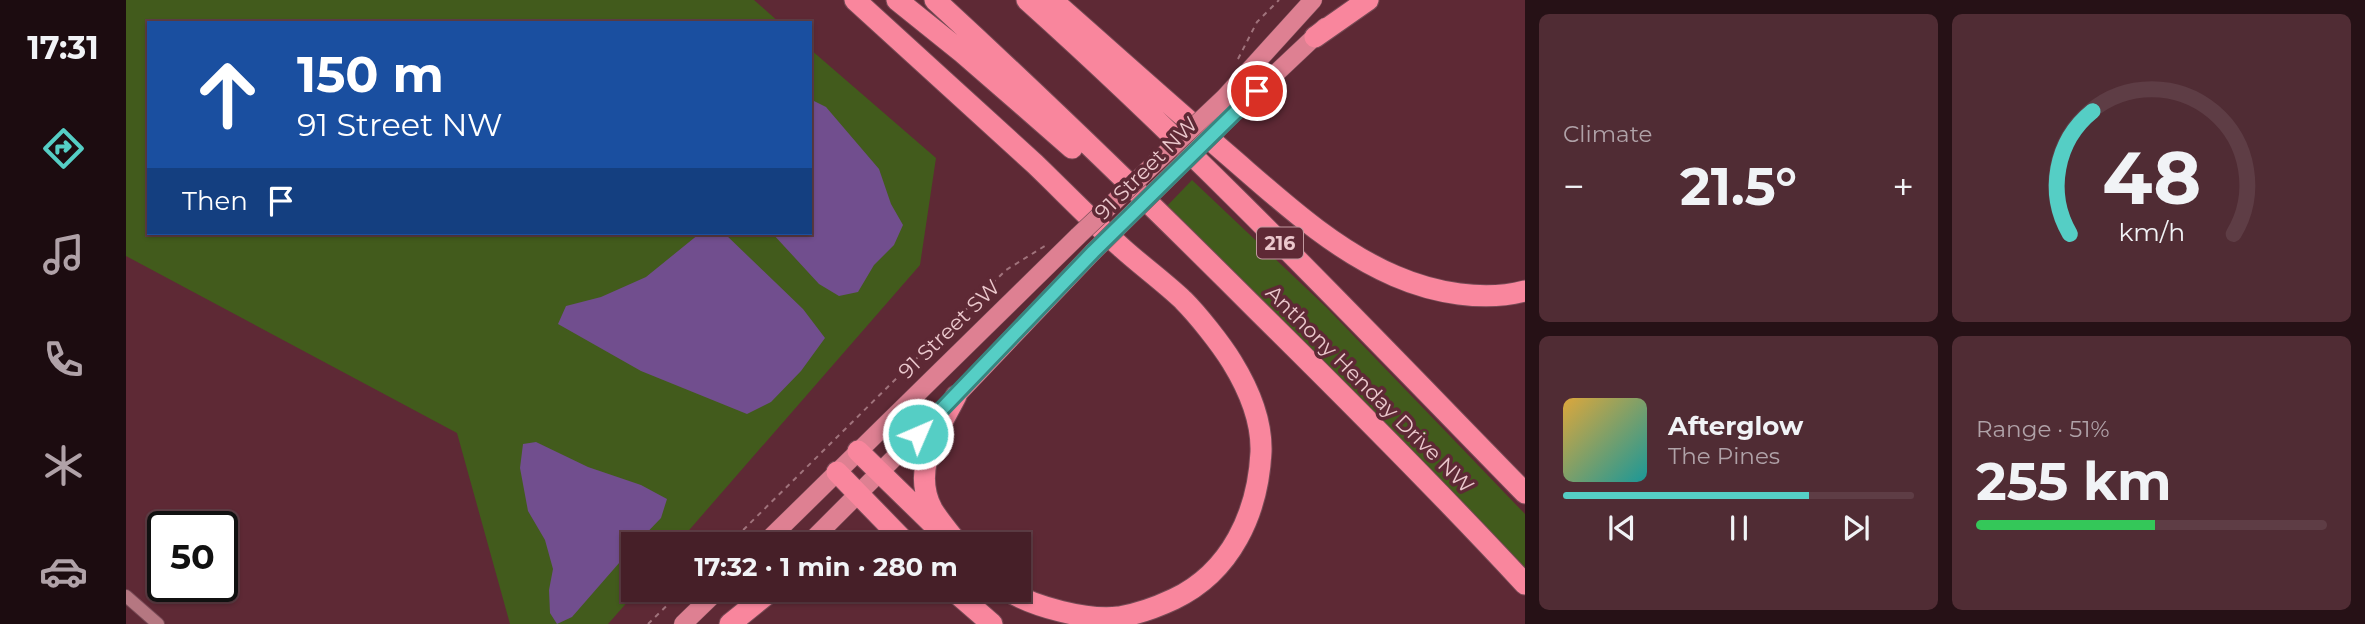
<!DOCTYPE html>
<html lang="en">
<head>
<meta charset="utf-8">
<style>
  :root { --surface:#461f28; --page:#502c34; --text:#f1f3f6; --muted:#b0a2a8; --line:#5e3d45; --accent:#55cec5 }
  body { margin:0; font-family:Montserrat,sans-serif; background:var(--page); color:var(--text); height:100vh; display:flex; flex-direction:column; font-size:26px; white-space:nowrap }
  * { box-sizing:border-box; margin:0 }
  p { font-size:23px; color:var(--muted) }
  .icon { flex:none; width:38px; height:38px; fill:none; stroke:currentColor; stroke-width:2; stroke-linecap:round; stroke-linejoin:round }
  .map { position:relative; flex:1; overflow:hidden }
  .drawer { display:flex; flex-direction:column; gap:14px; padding:14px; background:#261116; width:840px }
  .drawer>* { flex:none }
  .banner { position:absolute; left:21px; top:21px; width:665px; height:214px; border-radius:0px; box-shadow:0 2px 5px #0004,0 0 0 2px var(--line); background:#1a4fa0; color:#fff; overflow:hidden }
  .speed { position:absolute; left:21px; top:511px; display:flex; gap:14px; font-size:35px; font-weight:700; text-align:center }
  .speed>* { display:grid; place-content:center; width:91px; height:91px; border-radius:50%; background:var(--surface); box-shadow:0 2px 5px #0004,0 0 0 2px var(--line); line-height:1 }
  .speed .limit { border:4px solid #111; border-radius:10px; background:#fff; color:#111 }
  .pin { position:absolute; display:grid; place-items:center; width:60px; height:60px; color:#fff; margin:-30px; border:4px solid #fff; border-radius:50%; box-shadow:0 2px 7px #0007 }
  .me { position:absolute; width:77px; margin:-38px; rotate:45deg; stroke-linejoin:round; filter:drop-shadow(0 0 5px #0008) }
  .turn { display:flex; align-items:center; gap:24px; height:147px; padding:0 35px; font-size:32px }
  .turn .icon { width:91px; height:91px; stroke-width:2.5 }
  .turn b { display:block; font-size:49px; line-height:60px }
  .then { display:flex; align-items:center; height:66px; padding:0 35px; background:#0003; gap:14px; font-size:26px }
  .big { font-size:52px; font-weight:700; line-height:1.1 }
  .drawer .widget { flex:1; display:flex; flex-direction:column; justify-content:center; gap:10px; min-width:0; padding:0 24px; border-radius:10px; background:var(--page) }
  .drawer .dial { align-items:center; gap:0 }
  .dial svg { height:182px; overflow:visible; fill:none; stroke:var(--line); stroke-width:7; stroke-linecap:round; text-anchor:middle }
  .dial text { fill:var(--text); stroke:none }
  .song { display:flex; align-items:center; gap:21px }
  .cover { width:84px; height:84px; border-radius:10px; background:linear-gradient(135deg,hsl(40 70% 55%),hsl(180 70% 35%)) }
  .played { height:7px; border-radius:4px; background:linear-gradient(90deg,var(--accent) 70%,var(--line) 70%) }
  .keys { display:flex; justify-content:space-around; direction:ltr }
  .heat { display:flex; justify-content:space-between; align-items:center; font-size:38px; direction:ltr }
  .charge { height:10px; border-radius:5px; background:linear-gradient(90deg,#34c759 51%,var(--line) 0) }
  .drawer .tiles { flex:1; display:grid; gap:14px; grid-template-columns:repeat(2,1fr) }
  .trip { position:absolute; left:495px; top:532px; width:410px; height:70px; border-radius:0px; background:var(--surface); box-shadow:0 2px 5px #0004,0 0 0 2px var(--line); font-weight:700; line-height:70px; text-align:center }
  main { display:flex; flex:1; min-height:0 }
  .tabs { display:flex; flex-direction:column; width:126px; justify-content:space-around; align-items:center; background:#1c0c10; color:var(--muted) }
  .tabs .icon { width:49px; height:49px }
  .tabs .active { color:var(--accent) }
  .tabs b { font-size:32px; color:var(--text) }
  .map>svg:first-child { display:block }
</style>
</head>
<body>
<main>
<nav class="tabs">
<b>17:31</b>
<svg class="icon active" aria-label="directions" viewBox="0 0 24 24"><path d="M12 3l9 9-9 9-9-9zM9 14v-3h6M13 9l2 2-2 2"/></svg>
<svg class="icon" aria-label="music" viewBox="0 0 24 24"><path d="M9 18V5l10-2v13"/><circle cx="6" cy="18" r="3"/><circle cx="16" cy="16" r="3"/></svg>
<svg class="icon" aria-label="phone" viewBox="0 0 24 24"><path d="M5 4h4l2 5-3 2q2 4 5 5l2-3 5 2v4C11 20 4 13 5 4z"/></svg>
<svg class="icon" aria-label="climate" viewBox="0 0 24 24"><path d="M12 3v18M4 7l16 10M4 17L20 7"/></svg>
<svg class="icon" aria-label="car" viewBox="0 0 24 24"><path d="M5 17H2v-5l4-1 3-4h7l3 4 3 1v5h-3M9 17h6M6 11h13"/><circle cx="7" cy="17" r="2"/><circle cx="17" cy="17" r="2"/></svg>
</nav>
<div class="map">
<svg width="1399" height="624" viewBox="0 0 1399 624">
  <rect width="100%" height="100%" fill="#5e2935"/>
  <!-- green -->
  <path fill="#425b1c" d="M 0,0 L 628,0 L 654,23 L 23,23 L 23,233 L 684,233 L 684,49 L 810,158 L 794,265 L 551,544 L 508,544 L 508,590 L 512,590 L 482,624 L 384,624 L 331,433 L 0,256 Z
    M 1066,180 L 1201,308 L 1399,514 L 1399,572 L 1041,206 Z"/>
  <!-- water -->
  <path fill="#714e8e" d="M 684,99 L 700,107 L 753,169 L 765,204 L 777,225 L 768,245 L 748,265 L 732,292 L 713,296 L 693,284 L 646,233 L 684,233 Z
    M 598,233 L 677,309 L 699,338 L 675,371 L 645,402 L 621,414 L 515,371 L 432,324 L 440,306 L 475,297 L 520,277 L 573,234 Z
    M 410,442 L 462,467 L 515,485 L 541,499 L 535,518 L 510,544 L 508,544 L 507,547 L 446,617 L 431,624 L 424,613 L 423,590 L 427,569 L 419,540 L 402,511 L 394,468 L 397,444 Z"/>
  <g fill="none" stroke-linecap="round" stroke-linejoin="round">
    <!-- minor casing -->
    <g stroke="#774a55" stroke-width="14">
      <path id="minor" d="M 0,596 L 32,624"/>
    </g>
    <!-- major casing -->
    <g stroke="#774a55" stroke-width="19">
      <path id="major" d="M 1099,97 L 1187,0
        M 1112,109 L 1199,27
        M 638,544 L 952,236
        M 682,544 L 830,396 L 967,252
        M 557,624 L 592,590"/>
    </g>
    <!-- highway casing -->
    <g stroke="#774a55" stroke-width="23">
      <path id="highway" d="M 729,0 C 789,55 849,109 909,164 C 938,192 966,221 996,248 C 1016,266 1038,282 1057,300 C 1072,315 1095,344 1106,362 C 1122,388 1136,421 1135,452 C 1132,513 1105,572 1048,599 C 1031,607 1012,614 993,617 C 962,621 907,607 881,590
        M 771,0 L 837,53 L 946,148
        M 809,0 C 919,101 1027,206 1133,312 C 1223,401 1313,491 1399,584
        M 901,0 C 1075,156 1236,326 1399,493
        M 926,0 C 985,52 1043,104 1102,155 C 1153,199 1206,249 1269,276 C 1308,293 1358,302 1399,291
        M 1189,37 L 1242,0
        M 830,396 C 812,431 785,469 806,509 C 813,521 824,533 832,544
        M 732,451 L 811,528
        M 711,472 L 781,544
        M 827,590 L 866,624
        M 604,624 L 646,590"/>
    </g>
    <!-- path -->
    <path stroke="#a0737c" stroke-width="2" stroke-dasharray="5 5" stroke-linecap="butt" d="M 1112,59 L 1131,22 L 1153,0
      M 603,544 L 880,270 L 922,244
      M 522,624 L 557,590"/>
    <!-- minor -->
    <use href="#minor" stroke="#b57781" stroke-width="12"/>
    <!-- major -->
    <use href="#major" stroke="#de8092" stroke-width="18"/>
    <!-- highway -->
    <use href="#highway" stroke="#f9869d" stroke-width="21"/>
    <!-- major-bridge casing -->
    <g stroke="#774a55" stroke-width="19" stroke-linecap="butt">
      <path id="major-bridge" d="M 952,236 L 1099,97
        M 967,252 L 1112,109"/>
    </g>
    <!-- major-bridge -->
    <use href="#major-bridge" stroke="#de8092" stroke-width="18"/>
  </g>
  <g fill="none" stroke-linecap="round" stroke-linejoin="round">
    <!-- route casing -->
    <g stroke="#378680" stroke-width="18">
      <path id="route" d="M 792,434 L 967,252 L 1131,91"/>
    </g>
    <!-- route -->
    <use href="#route" stroke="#55cec5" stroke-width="12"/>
  </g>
  <g text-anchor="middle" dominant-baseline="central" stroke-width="7" stroke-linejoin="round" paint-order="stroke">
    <!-- shield labels -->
    <rect fill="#5e2935" stroke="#c1989f" stroke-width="2" x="1131" y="227.5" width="46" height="31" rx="5"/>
    <g font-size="19" font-weight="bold" fill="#ebc8cd">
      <text x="1154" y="243">216</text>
    </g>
    <!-- street labels -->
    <g font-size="21" fill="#ebc8cd" stroke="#5e2935">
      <text transform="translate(1020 168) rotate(-45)">91 Street NW</text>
      <text transform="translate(823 329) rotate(-44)">91 Street SW</text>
      <text transform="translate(1244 389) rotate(45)">Anthony Henday Drive NW</text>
    </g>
  </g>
</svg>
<div class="speed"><div class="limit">50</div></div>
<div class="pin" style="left:1131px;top:91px;background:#d93025"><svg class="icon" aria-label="arrive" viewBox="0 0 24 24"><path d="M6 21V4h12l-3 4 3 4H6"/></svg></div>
<svg class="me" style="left:792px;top:434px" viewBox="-20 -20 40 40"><circle r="17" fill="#55cec5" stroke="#fff" stroke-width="3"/><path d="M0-11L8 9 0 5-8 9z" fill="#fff"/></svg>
<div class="trip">17:32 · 1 min · 280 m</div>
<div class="banner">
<div class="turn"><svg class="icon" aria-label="ahead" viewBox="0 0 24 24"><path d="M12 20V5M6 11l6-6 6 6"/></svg><div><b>150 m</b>91 Street NW</div></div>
<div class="then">Then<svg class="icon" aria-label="arrive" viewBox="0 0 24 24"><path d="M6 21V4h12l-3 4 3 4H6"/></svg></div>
</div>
</div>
<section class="drawer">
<div class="tiles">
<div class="widget"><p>Climate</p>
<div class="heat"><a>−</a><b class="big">21.5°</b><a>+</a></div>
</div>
<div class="widget dial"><svg viewBox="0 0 100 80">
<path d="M14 69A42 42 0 1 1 86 69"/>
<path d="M14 69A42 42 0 0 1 24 15" stroke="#55cec5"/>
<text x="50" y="56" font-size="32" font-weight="700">48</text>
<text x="50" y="72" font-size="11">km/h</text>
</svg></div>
<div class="widget">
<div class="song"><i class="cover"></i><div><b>Afterglow</b><p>The Pines</p></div></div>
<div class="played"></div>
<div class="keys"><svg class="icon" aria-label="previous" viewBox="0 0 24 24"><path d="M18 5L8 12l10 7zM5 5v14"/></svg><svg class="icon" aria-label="pause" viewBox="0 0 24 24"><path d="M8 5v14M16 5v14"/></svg><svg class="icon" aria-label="next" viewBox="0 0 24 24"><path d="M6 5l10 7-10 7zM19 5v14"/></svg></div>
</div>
<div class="widget"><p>Range · 51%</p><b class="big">255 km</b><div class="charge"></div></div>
</div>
</section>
</main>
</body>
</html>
